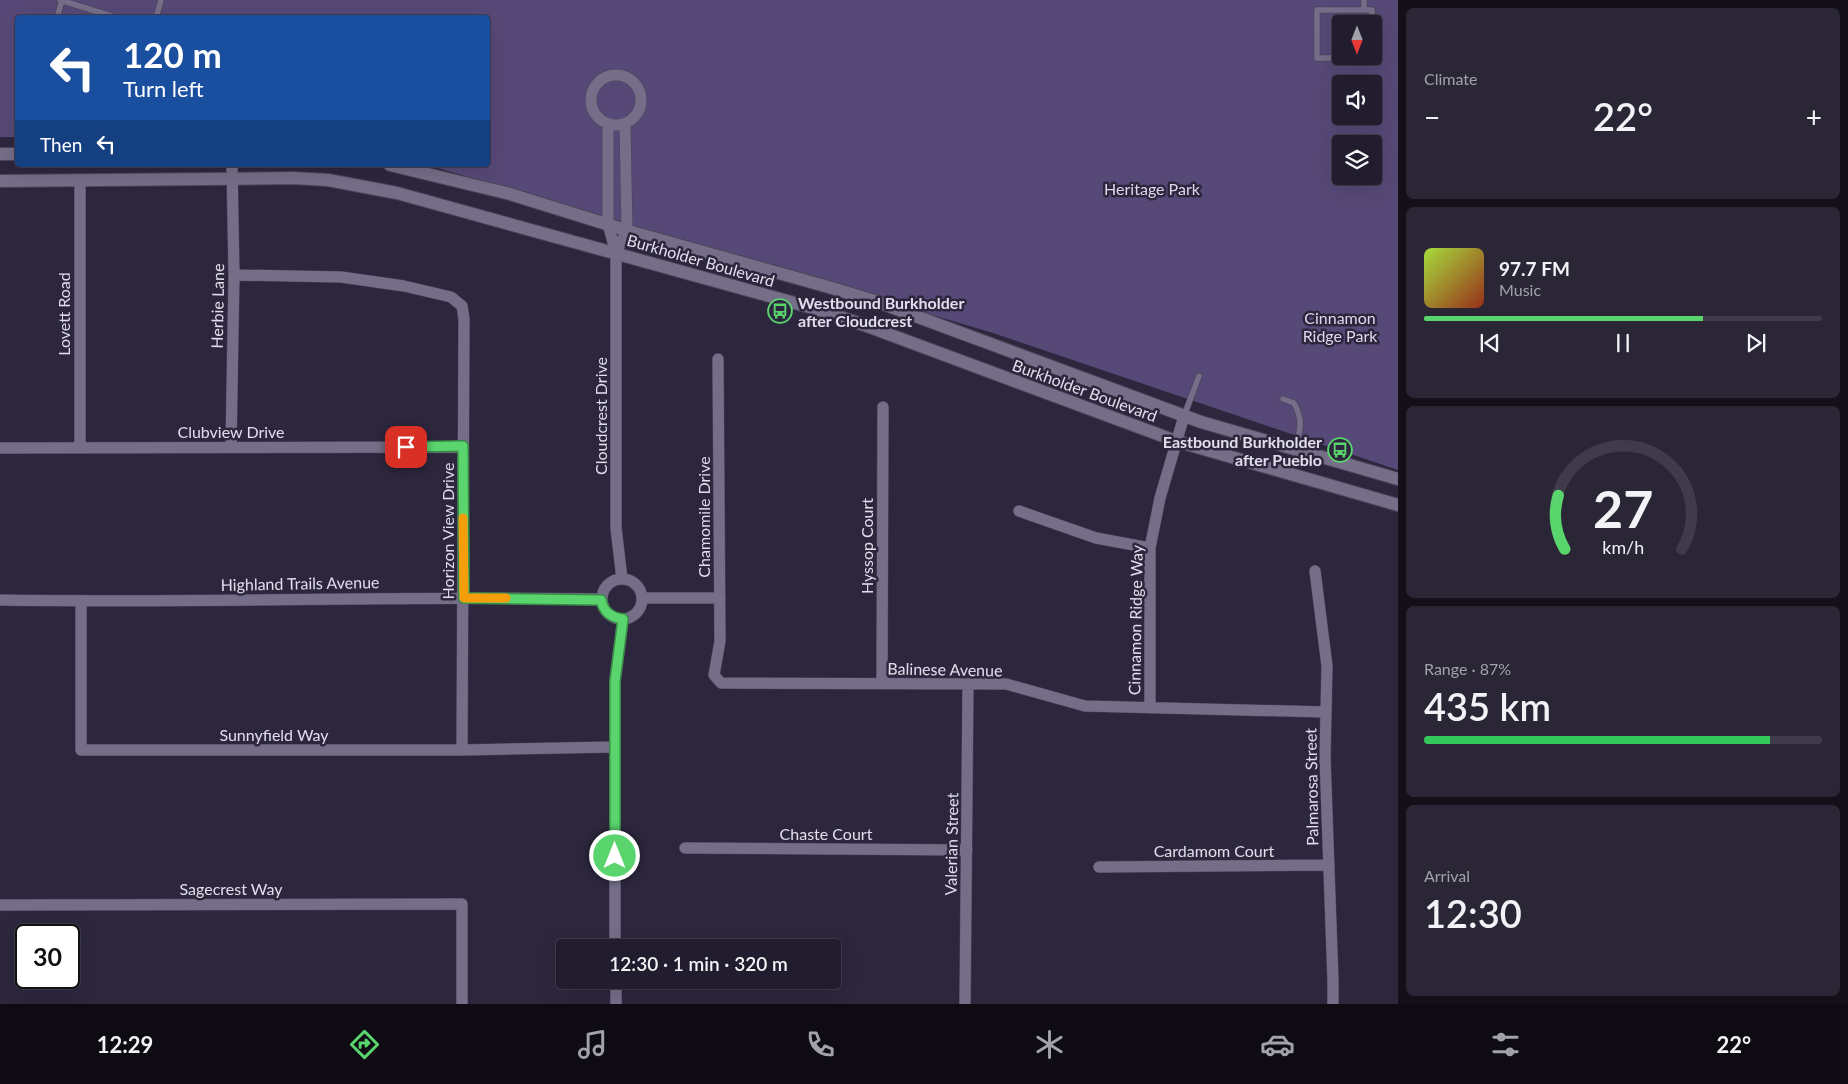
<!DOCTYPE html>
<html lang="en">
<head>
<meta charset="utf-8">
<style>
  :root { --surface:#221d2e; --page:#2a2636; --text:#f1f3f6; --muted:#a2a2aa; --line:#3f3b4a; --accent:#5ad56e }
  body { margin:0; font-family:Lato,sans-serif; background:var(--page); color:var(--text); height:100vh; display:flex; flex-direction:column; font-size:19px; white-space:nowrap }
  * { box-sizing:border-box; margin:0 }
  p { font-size:16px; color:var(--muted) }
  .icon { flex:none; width:28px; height:28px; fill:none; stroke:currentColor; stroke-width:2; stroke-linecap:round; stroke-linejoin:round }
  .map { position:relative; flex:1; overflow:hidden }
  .details { display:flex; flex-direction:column; gap:8px; padding:8px; background:#131019; width:450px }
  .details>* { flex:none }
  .hud { position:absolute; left:15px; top:15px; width:475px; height:152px; border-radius:5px; box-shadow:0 5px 20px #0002,0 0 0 1px var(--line); background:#1a4fa0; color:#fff; overflow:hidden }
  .needle { width:32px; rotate:180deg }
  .controls { position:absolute; left:1332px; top:15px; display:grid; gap:10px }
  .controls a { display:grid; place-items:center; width:50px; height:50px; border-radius:5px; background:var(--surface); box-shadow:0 5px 20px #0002,0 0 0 1px var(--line); font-size:25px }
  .speed { position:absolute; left:15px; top:924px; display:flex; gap:10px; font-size:25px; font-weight:700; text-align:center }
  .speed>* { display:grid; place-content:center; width:65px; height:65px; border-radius:50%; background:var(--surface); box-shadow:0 5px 20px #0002,0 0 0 1px var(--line); line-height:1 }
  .speed .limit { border:2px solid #111; border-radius:8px; background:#fff; color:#111 }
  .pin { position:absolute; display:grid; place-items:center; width:42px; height:42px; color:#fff; margin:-21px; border-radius:10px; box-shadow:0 2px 8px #0006 }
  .me { position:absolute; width:55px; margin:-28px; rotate:0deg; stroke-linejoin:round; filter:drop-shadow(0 0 4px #0008) }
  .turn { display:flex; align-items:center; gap:18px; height:105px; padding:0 25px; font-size:22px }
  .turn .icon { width:65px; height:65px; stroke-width:2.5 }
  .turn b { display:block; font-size:35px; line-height:42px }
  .then { display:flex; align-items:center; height:48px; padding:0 25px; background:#0003; gap:10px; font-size:19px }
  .big { font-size:38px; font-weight:600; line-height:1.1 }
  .details .card { flex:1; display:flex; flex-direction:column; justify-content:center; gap:8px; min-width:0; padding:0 18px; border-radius:8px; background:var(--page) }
  .details .dial { align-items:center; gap:0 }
  .dial svg { height:130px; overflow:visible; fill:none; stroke:var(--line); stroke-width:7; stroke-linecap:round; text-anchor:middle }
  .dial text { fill:var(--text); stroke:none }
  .song { display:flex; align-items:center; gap:15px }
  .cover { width:60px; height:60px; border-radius:8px; background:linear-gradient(135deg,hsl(80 70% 55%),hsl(10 70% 35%)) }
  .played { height:5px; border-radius:2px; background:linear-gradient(90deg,var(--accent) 70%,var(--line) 70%) }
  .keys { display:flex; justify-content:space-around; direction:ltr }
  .heat { display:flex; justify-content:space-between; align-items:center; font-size:28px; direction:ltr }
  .charge { height:8px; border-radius:4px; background:linear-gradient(90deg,#34c759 87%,var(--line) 0) }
  .trip { position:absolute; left:556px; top:939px; width:285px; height:50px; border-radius:5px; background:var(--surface); box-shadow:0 5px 20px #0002,0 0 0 1px var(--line); font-weight:600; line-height:50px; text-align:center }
  .menu { display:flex; height:80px; justify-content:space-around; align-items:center; background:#0e0c12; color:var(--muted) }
  .menu .icon { width:35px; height:35px }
  .menu .selected { color:var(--accent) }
  .menu b { font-size:22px; color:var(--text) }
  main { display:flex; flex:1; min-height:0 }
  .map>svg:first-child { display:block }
</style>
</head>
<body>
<main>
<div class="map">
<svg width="1398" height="1004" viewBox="0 0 1398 1004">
  <rect width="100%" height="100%" fill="#2d273e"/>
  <!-- green -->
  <path fill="#574977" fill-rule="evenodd" d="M 0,0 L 1398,0 L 1398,470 L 993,333 L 428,165 L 488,165 L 488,18 L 18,18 L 17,137 L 0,137 ZM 1341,24 L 1374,24 L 1374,56 L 1341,56 ZM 1341,84 L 1374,84 L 1374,116 L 1341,116 ZM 1341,144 L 1374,144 L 1374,176 L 1341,176 Z"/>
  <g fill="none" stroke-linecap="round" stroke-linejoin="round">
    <!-- lane casing -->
    <g stroke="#4b4558" stroke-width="7">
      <path id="lane" d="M 60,0 L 118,18
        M 1364,0 L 1364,10
        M 57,18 L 62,0
        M 156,18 L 161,0
        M 1372,56 L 1372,58 L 1317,58 L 1317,10 L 1372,10 L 1372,24
        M 1283,399 L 1294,403 C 1304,422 1300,430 1295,449
        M 1184,416 L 1199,376"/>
    </g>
    <!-- street casing -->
    <g stroke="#4b4558" stroke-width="12">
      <path id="street" d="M591 100a25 25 0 1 1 50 0a25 25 0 1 1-50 0Z
        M 608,124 L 608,224 L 616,253 L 616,528 L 622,579
        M 80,181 L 80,448
        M 616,253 L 627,230 L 625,124
        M 234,275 L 341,277 L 404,286 L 451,297 L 462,306 L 464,319 L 462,750
        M 718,359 L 720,641 L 714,675 L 721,683 L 1006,684 L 1085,706 L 1326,712
        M 231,447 L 234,275 L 232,165
        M 0,448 L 463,447
        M 1019,511 L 1096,538 L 1150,548
        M 1315,571 L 1327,666 L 1325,758 L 1333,981 L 1333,1004
        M602 599a20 20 0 1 1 40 0a20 20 0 1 1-40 0Z
        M 642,598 L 720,598
        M 0,600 C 200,603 401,596 601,599
        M 81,602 L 81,750 L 462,750 L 614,747
        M 882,684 L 883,407
        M 1150,708 L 1150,548 L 1160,498 L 1184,416
        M 685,848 L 967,850
        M 1099,867 L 1329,865
        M 0,905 L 462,904 L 462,1004
        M 615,948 L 615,681 L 623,619
        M 616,980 L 616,1004
        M 965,1004 L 968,684"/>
    </g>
    <!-- secondary casing -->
    <g stroke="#4b4558" stroke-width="14">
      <path id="secondary" d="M 0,154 L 18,154
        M 390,165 L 510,194 L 632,232 L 825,286 L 875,301 L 1201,422 L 1398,479
        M 0,181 L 294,178 L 328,180 L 397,193 L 813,308 L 864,325 L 1176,441 L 1398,505"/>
    </g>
    <!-- lane -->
    <use href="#lane" stroke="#756e89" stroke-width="5.5"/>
    <!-- street -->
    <use href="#street" stroke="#756e89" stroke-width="11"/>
    <!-- secondary -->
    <use href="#secondary" stroke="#756e89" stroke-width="12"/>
  </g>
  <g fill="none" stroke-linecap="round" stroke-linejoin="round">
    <!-- route casing -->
    <g stroke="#3a8a48" stroke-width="12">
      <path id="route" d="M 406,447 L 463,446 L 464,598 L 601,600 C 604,612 610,617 623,619 L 615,681 L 615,856"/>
    </g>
    <!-- route -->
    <use href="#route" stroke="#5ad56e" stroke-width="9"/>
    <!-- slow -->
    <path stroke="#f59e0b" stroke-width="9" d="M 463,518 L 464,598 L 506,598"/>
  </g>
  <!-- icons -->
  <defs>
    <g id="bus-ring" transform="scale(1.25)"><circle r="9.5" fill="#2d273e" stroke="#5ad56e" stroke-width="1.5"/><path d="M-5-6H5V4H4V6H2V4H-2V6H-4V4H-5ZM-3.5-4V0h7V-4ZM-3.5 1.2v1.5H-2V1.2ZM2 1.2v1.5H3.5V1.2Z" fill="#5ad56e"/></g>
  </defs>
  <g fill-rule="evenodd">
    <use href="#bus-ring" x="780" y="311"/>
    <use href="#bus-ring" x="1340" y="450"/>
  </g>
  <g text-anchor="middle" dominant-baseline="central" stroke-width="5" stroke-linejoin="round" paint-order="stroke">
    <!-- park labels -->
    <g font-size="16" fill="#ded8ef" stroke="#2d273e">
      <text x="1152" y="188">Heritage Park</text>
      <text x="1340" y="317">Cinnamon<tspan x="1340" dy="18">Ridge Park</tspan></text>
    </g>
    <!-- street labels -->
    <g font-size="16" fill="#e1ddec" stroke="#2d273e">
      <text transform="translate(701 260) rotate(16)">Burkholder Boulevard</text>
      <text transform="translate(217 306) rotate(-89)">Herbie Lane</text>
      <text transform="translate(63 314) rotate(-90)">Lovett Road</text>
      <text transform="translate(1085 390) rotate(20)">Burkholder Boulevard</text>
      <text transform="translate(600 416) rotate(-90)">Cloudcrest Drive</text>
      <text x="231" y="431">Clubview Drive</text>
      <text transform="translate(703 517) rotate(-90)">Chamomile Drive</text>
      <text transform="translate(447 531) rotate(-90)">Horizon View Drive</text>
      <text transform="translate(866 546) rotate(-90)">Hyssop Court</text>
      <text transform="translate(300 583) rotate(-1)">Highland Trails Avenue</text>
      <text transform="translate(1135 620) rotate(-89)">Cinnamon Ridge Way</text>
      <text transform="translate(945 669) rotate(1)">Balinese Avenue</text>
      <text x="274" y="734">Sunnyfield Way</text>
      <text transform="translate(1311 787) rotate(-91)">Palmarosa Street</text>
      <text x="826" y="833">Chaste Court</text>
      <text transform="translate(951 844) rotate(-89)">Valerian Street</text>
      <text x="1214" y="850">Cardamom Court</text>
      <text x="231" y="888">Sagecrest Way</text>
    </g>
    <!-- poi labels -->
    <g font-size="16" font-weight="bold" fill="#e1ddec" stroke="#2d273e" text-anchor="start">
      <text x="798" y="302">Westbound Burkholder<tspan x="798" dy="18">after Cloudcrest</tspan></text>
      <text x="1322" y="441" text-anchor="end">Eastbound Burkholder<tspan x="1322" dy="18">after Pueblo</tspan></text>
    </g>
  </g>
</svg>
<div class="controls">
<a><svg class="needle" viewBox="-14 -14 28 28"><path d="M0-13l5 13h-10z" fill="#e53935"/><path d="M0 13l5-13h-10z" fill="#a2a2aa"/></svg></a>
<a><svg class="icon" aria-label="sound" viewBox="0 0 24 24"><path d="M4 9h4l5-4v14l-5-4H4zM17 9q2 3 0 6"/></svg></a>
<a><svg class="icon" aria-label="layers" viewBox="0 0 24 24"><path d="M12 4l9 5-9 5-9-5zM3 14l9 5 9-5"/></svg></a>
</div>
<div class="speed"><div class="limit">30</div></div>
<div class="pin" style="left:406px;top:447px;background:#d93025"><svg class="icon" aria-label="arrive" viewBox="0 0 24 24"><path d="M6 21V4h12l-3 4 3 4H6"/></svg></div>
<svg class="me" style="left:615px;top:856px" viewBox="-20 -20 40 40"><circle r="17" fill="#5ad56e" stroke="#fff" stroke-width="3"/><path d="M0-11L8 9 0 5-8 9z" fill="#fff"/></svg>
<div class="trip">12:30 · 1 min · 320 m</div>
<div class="hud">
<div class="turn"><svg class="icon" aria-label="left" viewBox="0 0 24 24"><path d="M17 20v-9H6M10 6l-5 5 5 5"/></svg><div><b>120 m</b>Turn left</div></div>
<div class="then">Then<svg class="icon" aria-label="left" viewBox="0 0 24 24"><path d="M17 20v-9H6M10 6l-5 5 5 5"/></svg></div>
</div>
</div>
<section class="details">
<div class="card"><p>Climate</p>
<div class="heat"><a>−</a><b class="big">22°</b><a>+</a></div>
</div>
<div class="card">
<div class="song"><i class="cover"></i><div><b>97.7 FM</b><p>Music</p></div></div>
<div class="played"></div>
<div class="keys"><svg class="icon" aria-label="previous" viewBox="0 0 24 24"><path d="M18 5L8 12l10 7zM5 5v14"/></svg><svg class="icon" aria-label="pause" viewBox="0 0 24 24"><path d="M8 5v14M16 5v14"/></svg><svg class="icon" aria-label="next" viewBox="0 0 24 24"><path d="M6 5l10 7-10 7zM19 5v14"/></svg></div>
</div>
<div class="card dial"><svg viewBox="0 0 100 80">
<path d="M14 69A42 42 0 1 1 86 69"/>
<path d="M14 69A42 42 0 0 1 10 36" stroke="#5ad56e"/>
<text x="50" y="56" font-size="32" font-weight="700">27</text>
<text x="50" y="72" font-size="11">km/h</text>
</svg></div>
<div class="card"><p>Range · 87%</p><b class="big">435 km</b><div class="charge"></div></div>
<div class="card"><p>Arrival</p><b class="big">12:30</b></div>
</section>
</main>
<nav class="menu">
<b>12:29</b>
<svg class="icon selected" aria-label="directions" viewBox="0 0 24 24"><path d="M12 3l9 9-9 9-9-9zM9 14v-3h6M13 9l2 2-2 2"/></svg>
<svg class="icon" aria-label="music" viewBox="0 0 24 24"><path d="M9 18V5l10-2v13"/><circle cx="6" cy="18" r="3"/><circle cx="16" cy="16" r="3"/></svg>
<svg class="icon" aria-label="phone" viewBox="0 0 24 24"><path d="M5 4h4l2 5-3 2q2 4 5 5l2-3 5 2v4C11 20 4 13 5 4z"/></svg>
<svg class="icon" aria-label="climate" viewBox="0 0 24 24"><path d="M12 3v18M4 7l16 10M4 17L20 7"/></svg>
<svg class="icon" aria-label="car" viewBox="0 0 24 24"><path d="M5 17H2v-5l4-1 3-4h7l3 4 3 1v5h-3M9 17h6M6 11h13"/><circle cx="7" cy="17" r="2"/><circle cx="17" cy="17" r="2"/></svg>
<svg class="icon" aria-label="filters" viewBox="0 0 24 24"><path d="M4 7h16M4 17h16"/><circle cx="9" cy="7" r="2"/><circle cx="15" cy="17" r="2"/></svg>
<b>22°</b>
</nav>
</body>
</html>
